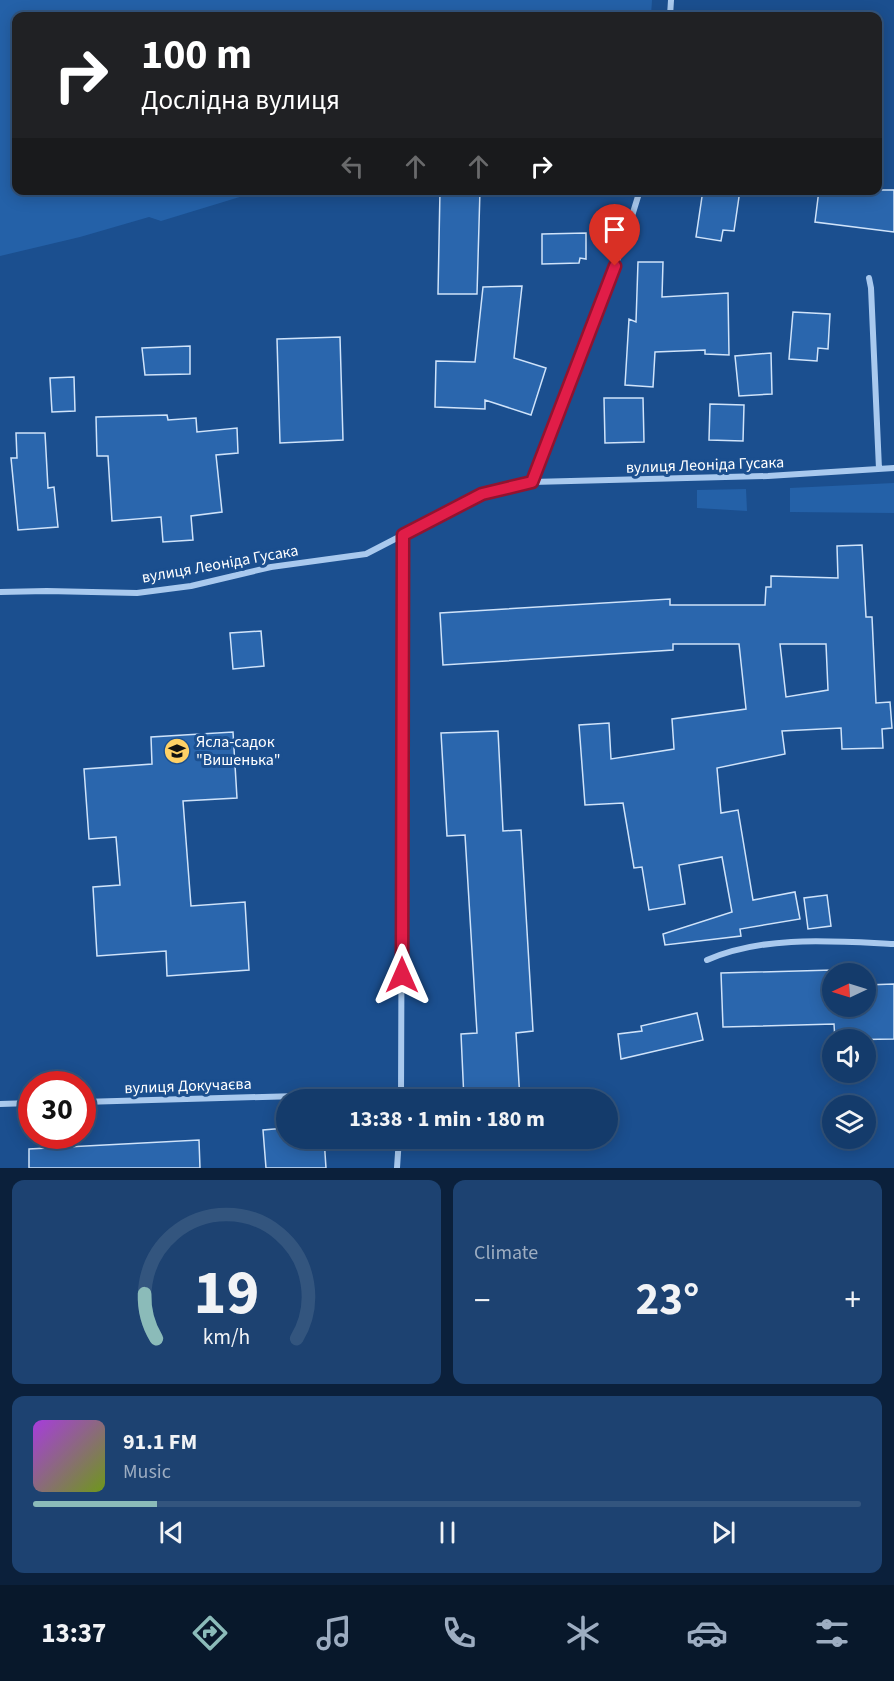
<!DOCTYPE html>
<html lang="en">
<head>
<meta charset="utf-8">
<style>
  :root { --surface:#143b6b; --page:#1d4271; --text:#f1f3f6; --muted:#9dadc1; --line:#33557e; --accent:#8bbbb9 }
  body { margin:0; font-family:"Source Sans 3",sans-serif; background:var(--page); color:var(--text); height:100vh; display:flex; flex-direction:column; font-size:22px; white-space:nowrap }
  * { box-sizing:border-box; margin:0 }
  p { font-size:20px; color:var(--muted) }
  .icon { flex:none; width:33px; height:33px; fill:none; stroke:currentColor; stroke-width:2; stroke-linecap:round; stroke-linejoin:round }
  .map { position:relative; height:1168px; overflow:hidden }
  .drawer { display:flex; flex-direction:column; gap:12px; padding:12px; background:#0b203b; flex:1 }
  .drawer>* { flex:none }
  .hud { position:absolute; left:12px; top:12px; width:870px; height:183px; border-radius:12px; box-shadow:0 3px 15px #0003,0 0 0 2px var(--line); background:#202124; color:#fff; overflow:hidden }
  .needle { width:39px; rotate:266deg }
  .buttons { position:absolute; left:822px; top:963px; display:grid; gap:12px }
  .buttons a { display:grid; place-items:center; width:54px; height:54px; border-radius:50%; background:var(--surface); box-shadow:0 3px 15px #0003,0 0 0 2px var(--line); font-size:30px }
  .speed { position:absolute; left:18px; top:1071px; display:flex; gap:12px; font-size:30px; font-weight:700; text-align:center }
  .speed>* { display:grid; place-content:center; width:78px; height:78px; border-radius:50%; background:var(--surface); box-shadow:0 3px 15px #0003,0 0 0 2px var(--line); line-height:1 }
  .speed .limit { border:9px solid #d22; background:#fff; color:#111 }
  .pin { position:absolute; display:grid; place-items:center; width:51px; height:51px; color:#fff; margin:-62px -26px; border-radius:50% 50% 50% 0; rotate:-45deg; box-shadow:0 0 6px #0007 }
  .pin .icon { rotate:45deg }
  .me { position:absolute; width:66px; margin:-33px; rotate:0deg; stroke-linejoin:round; filter:drop-shadow(0 0 4px #0008) }
  .turn { display:flex; align-items:center; gap:21px; height:126px; padding:0 30px; font-size:27px }
  .turn .icon { width:78px; height:78px; stroke-width:2.5 }
  .turn b { display:block; font-size:42px; line-height:51px }
  .lanes { display:flex; align-items:center; height:57px; padding:0 30px; background:#0003; justify-content:center; gap:30px; direction:ltr }
  .lanes .off { opacity:.35 }
  .big { font-size:45px; font-weight:700; line-height:1.1 }
  .drawer .tile { flex:1; display:flex; flex-direction:column; justify-content:center; gap:9px; min-width:0; padding:0 21px; border-radius:12px; background:var(--page) }
  .drawer .dial { align-items:center; gap:0 }
  .dial svg { height:156px; overflow:visible; fill:none; stroke:var(--line); stroke-width:7; stroke-linecap:round; text-anchor:middle }
  .dial text { fill:var(--text); stroke:none }
  .song { display:flex; align-items:center; gap:18px }
  .cover { width:72px; height:72px; border-radius:9px; background:linear-gradient(135deg,hsl(280 70% 55%),hsl(80 70% 35%)) }
  .played { height:6px; border-radius:3px; background:linear-gradient(90deg,var(--accent) 15%,var(--line) 15%) }
  .keys { display:flex; justify-content:space-around; direction:ltr }
  .heat { display:flex; justify-content:space-between; align-items:center; font-size:33px; direction:ltr }
  .drawer .tiles { flex:1; display:grid; gap:12px; grid-template-columns:1fr 1fr }
  .tile:last-child { grid-column:span 2 }
  .trip { position:absolute; left:276px; top:1089px; width:342px; height:60px; border-radius:30px; background:var(--surface); box-shadow:0 3px 15px #0003,0 0 0 2px var(--line); font-weight:700; line-height:60px; text-align:center }
  .tab-bar { display:flex; height:96px; justify-content:space-around; align-items:center; background:#08182b; color:var(--muted) }
  .tab-bar .icon { width:42px; height:42px }
  .tab-bar .selected { color:var(--accent) }
  .tab-bar b { font-size:27px; color:var(--text) }
  .map>svg:first-child { display:block }
</style>
</head>
<body>
<div class="map">
<svg width="894" height="1168" viewBox="0 0 894 1168">
  <rect width="100%" height="100%" fill="#1b4f8f"/>
  <!-- green -->
  <path fill="#2461a8" d="M 0,0 L 652,0 L 651,16 L 16,16 L 16,190 L 259,191 L 161,221 L 149,217 L 80,237 L 0,256 Z
    M 894,483 L 894,513 L 790,512 L 790,488 Z
    M 746,489 L 747,511 L 697,508 L 697,490 Z"/>
  <!-- building -->
  <path fill="#2a66ad" stroke="#cfe3fa" stroke-width="1.5" fill-rule="evenodd" d="M 440,190 L 480,190 L 477,294 L 438,294 Z
    M 703,190 L 740,190 L 734,231 L 723,230 L 721,241 L 696,237 Z
    M 819,190 L 894,190 L 894,232 L 815,222 Z
    M 586,233 L 586,259 L 580,258 L 579,263 L 542,264 L 542,234 Z
    M 638,262 L 663,262 L 662,297 L 728,293 L 729,355 L 705,354 L 705,350 L 655,352 L 653,387 L 625,385 L 629,319 L 636,322 Z
    M 522,286 L 514,358 L 546,368 L 531,415 L 485,400 L 485,409 L 435,407 L 436,361 L 475,362 L 483,287 Z
    M 793,312 L 830,314 L 828,349 L 818,348 L 817,361 L 789,359 Z
    M 340,337 L 343,440 L 280,443 L 277,339 Z
    M 190,346 L 190,374 L 145,375 L 142,348 Z
    M 771,353 L 772,394 L 739,396 L 735,356 Z
    M 74,377 L 75,411 L 52,412 L 50,378 Z
    M 604,398 L 643,398 L 644,442 L 605,443 Z
    M 710,404 L 744,405 L 743,441 L 709,440 Z
    M 167,415 L 168,420 L 196,418 L 197,432 L 237,428 L 238,453 L 216,455 L 222,512 L 191,516 L 193,540 L 163,542 L 161,517 L 112,521 L 108,456 L 97,456 L 96,417 Z
    M 16,433 L 45,433 L 48,488 L 54,487 L 58,527 L 18,530 L 11,458 L 17,458 Z
    M 862,545 L 866,617 L 872,617 L 876,703 L 890,702 L 892,728 L 882,729 L 883,748 L 842,749 L 841,728 L 782,731 L 785,754 L 717,768 L 721,813 L 738,810 L 753,900 L 795,892 L 800,919 L 740,929 L 741,936 L 665,945 L 663,934 L 732,912 L 722,857 L 679,865 L 685,904 L 649,910 L 642,867 L 634,868 L 623,803 L 585,805 L 579,725 L 609,723 L 611,759 L 674,749 L 672,719 L 746,709 L 739,644 L 673,644 L 673,650 L 443,665 L 440,613 L 670,599 L 670,605 L 765,605 L 766,587 L 771,587 L 771,576 L 838,578 L 837,546 ZM 780,644 L 826,644 L 828,690 L 786,697 Z
    M 261,631 L 264,666 L 233,669 L 230,633 Z
    M 498,731 L 503,831 L 521,830 L 533,1031 L 516,1033 L 520,1100 L 464,1100 L 461,1034 L 477,1033 L 465,835 L 447,836 L 441,733 Z
    M 233,732 L 237,798 L 183,801 L 191,906 L 245,902 L 249,970 L 167,976 L 166,951 L 97,956 L 93,887 L 120,885 L 116,837 L 89,839 L 84,769 L 152,764 L 151,737 Z
    M 827,895 L 831,926 L 808,929 L 804,898 Z
    M 833,970 L 832,1006 L 866,1006 L 866,985 L 894,984 L 894,1039 L 835,1040 L 834,1024 L 723,1027 L 721,973 Z
    M 697,1013 L 703,1040 L 621,1059 L 618,1034 L 642,1031 L 641,1026 Z
    M 286,1128 L 286,1138 L 324,1138 L 326,1168 L 266,1168 L 263,1130 Z
    M 199,1140 L 200,1168 L 29,1168 L 29,1149 Z"/>
  <g fill="none" stroke-linecap="round" stroke-linejoin="round">
    <!-- minor -->
    <path stroke="#a9c9ee" stroke-width="6" d="M 670,16 L 671,0
      M 869,278 L 871,288 L 879,469
      M 532,482 L 768,476 L 894,468
      M 0,592 L 47,591 L 137,593 L 191,586 L 271,567 L 366,554 L 482,494 L 532,482 L 623,245 L 640,190
      M 707,960 C 765,935 832,941 894,944
      M 401,1100 L 403,535
      M 82,1102 L 402,1093
      M 0,1104 L 32,1103
      M 397,1168 L 399,1138"/>
  </g>
  <g fill="none" stroke-linecap="round" stroke-linejoin="round">
    <!-- route casing -->
    <g stroke="#92132f" stroke-width="15">
      <path id="route" d="M 402,975 L 403,535 L 482,494 L 532,482 L 615,266"/>
    </g>
    <!-- route -->
    <use href="#route" stroke="#e11d48" stroke-width="10"/>
  </g>
  <!-- icons -->
  <defs>
    <g id="school-disc" transform="scale(1.35)"><circle r="9.5" fill="#ffd166" stroke="#1b4f8f"/><path d="M0-5L7-2L0 1L-7-2ZM-4 1L0 2.5L4 1V4Q0 6-4 4Z" fill="#111"/></g>
  </defs>
  <g fill-rule="evenodd">
    <use href="#school-disc" x="177" y="751"/>
  </g>
  <g text-anchor="middle" dominant-baseline="central" stroke-width="6" stroke-linejoin="round" paint-order="stroke">
    <!-- street labels -->
    <g font-size="16" fill="#fff" stroke="#1b4f8f">
      <text transform="translate(705 465) rotate(-2)">вулиця Леоніда Гусака</text>
      <text transform="translate(220 564) rotate(-10)">вулиця Леоніда Гусака</text>
      <text transform="translate(188 1086) rotate(-2)">вулиця Докучаєва</text>
    </g>
    <!-- poi labels -->
    <g font-size="16" fill="#fff" stroke="#1b4f8f" text-anchor="start">
      <text x="196" y="742">Ясла-садок<tspan x="196" dy="18">"Вишенька"</tspan></text>
    </g>
  </g>
</svg>
<div class="buttons">
<a><svg class="needle" viewBox="-14 -14 28 28"><path d="M0-13l5 13h-10z" fill="#e53935"/><path d="M0 13l5-13h-10z" fill="#9dadc1"/></svg></a>
<a><svg class="icon" aria-label="sound" viewBox="0 0 24 24"><path d="M4 9h4l5-4v14l-5-4H4zM17 9q2 3 0 6"/></svg></a>
<a><svg class="icon" aria-label="layers" viewBox="0 0 24 24"><path d="M12 4l9 5-9 5-9-5zM3 14l9 5 9-5"/></svg></a>
</div>
<div class="speed"><div class="limit">30</div></div>
<div class="pin" style="left:615px;top:266px;background:#d93025"><svg class="icon" aria-label="arrive" viewBox="0 0 24 24"><path d="M6 21V4h12l-3 4 3 4H6"/></svg></div>
<svg class="me" style="left:402px;top:975px" viewBox="-20 -20 40 40"><path d="M0-17L14 15 0 8-14 15z" fill="#e11d48" stroke="#fff" stroke-width="4"/></svg>
<div class="trip">13:38 · 1 min · 180 m</div>
<div class="hud">
<div class="turn"><svg class="icon" aria-label="right" viewBox="0 0 24 24"><path d="M7 20v-9h11M14 6l5 5-5 5"/></svg><div><b>100 m</b>Дослідна вулиця</div></div>
<div class="lanes"><svg class="icon off" aria-label="left" viewBox="0 0 24 24"><path d="M17 20v-9H6M10 6l-5 5 5 5"/></svg><svg class="icon off" aria-label="ahead" viewBox="0 0 24 24"><path d="M12 20V5M6 11l6-6 6 6"/></svg><svg class="icon off" aria-label="ahead" viewBox="0 0 24 24"><path d="M12 20V5M6 11l6-6 6 6"/></svg><svg class="icon" aria-label="right" viewBox="0 0 24 24"><path d="M7 20v-9h11M14 6l5 5-5 5"/></svg></div>
</div>
</div>
<section class="drawer">
<div class="tiles">
<div class="tile dial"><svg viewBox="0 0 100 80">
<path d="M14 69A42 42 0 1 1 86 69"/>
<path d="M14 69A42 42 0 0 1 8 46" stroke="#8bbbb9"/>
<text x="50" y="56" font-size="32" font-weight="700">19</text>
<text x="50" y="72" font-size="11">km/h</text>
</svg></div>
<div class="tile"><p>Climate</p>
<div class="heat"><a>−</a><b class="big">23°</b><a>+</a></div>
</div>
<div class="tile">
<div class="song"><i class="cover"></i><div><b>91.1 FM</b><p>Music</p></div></div>
<div class="played"></div>
<div class="keys"><svg class="icon" aria-label="previous" viewBox="0 0 24 24"><path d="M18 5L8 12l10 7zM5 5v14"/></svg><svg class="icon" aria-label="pause" viewBox="0 0 24 24"><path d="M8 5v14M16 5v14"/></svg><svg class="icon" aria-label="next" viewBox="0 0 24 24"><path d="M6 5l10 7-10 7zM19 5v14"/></svg></div>
</div>
</div>
</section>
<nav class="tab-bar">
<b>13:37</b>
<svg class="icon selected" aria-label="directions" viewBox="0 0 24 24"><path d="M12 3l9 9-9 9-9-9zM9 14v-3h6M13 9l2 2-2 2"/></svg>
<svg class="icon" aria-label="music" viewBox="0 0 24 24"><path d="M9 18V5l10-2v13"/><circle cx="6" cy="18" r="3"/><circle cx="16" cy="16" r="3"/></svg>
<svg class="icon" aria-label="phone" viewBox="0 0 24 24"><path d="M5 4h4l2 5-3 2q2 4 5 5l2-3 5 2v4C11 20 4 13 5 4z"/></svg>
<svg class="icon" aria-label="climate" viewBox="0 0 24 24"><path d="M12 3v18M4 7l16 10M4 17L20 7"/></svg>
<svg class="icon" aria-label="car" viewBox="0 0 24 24"><path d="M5 17H2v-5l4-1 3-4h7l3 4 3 1v5h-3M9 17h6M6 11h13"/><circle cx="7" cy="17" r="2"/><circle cx="17" cy="17" r="2"/></svg>
<svg class="icon" aria-label="filters" viewBox="0 0 24 24"><path d="M4 7h16M4 17h16"/><circle cx="9" cy="7" r="2"/><circle cx="15" cy="17" r="2"/></svg>
</nav>
</body>
</html>
